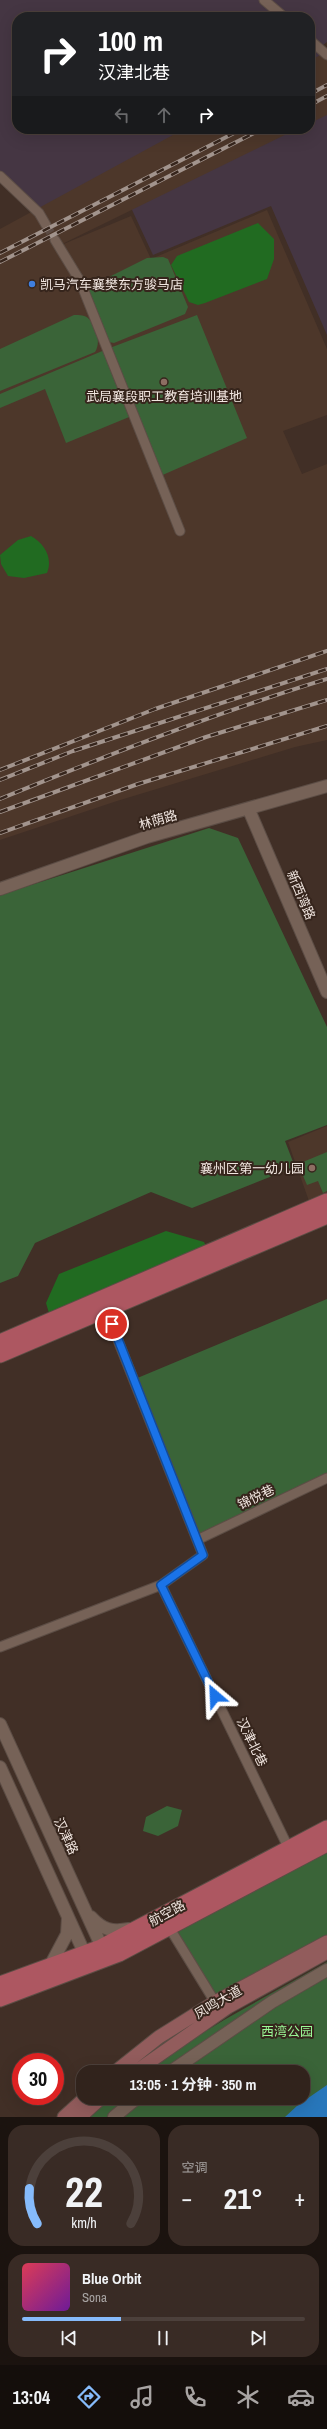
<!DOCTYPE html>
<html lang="zh">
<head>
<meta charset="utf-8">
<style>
  :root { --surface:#31231c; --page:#392b25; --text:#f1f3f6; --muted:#a8a4a3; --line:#4c403b; --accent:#86bbfb }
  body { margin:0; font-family:"Archivo Narrow","Noto Sans SC",sans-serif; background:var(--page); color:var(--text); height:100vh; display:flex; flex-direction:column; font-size:15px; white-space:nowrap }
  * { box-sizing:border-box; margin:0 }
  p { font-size:13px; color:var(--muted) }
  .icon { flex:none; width:22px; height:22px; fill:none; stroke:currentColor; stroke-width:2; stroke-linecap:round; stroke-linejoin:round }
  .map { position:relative; height:2117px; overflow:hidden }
  .side { display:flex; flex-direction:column; gap:8px; padding:8px; background:#1b130f; flex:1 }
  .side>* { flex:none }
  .hud { position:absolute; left:12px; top:12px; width:303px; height:122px; border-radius:16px; box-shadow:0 4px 16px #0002,0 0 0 1px var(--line); background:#202124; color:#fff; overflow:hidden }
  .speed { position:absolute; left:12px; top:2053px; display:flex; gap:8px; font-size:20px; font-weight:700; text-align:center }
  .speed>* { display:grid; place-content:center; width:52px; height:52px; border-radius:50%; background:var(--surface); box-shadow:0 4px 16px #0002,0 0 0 1px var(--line); line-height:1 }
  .speed .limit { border:6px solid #d22; background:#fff; color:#111 }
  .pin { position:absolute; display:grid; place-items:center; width:34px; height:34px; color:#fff; margin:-17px; border:2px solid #fff; border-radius:50%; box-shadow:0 1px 4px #0007 }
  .me { position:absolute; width:44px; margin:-22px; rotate:334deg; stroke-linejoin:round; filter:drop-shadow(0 0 3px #0008) }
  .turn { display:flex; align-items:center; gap:14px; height:84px; padding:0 20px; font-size:18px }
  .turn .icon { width:52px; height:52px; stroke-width:2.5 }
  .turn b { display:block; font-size:28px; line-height:34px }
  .lanes { display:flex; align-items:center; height:38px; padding:0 20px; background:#0003; justify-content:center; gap:20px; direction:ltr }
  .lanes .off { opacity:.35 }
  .big { font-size:30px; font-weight:700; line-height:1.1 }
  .side .widget { flex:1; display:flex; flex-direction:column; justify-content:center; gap:6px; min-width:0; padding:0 14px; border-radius:16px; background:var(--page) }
  .side .dial { align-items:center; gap:0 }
  .dial svg { height:104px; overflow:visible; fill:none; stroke:var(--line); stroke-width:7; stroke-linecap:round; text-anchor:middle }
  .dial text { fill:var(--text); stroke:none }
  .song { display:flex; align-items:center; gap:12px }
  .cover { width:48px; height:48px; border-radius:6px; background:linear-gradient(135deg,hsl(350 70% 55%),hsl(280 70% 35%)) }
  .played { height:4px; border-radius:2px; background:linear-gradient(90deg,var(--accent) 35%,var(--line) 35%) }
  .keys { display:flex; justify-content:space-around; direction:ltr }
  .heat { display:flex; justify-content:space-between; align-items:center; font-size:22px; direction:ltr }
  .side .tiles { flex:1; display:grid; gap:8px; grid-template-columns:1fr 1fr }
  .widget:last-child { grid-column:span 2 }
  .trip { position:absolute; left:76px; top:2065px; width:234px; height:40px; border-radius:16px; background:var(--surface); box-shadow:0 4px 16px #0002,0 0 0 1px var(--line); font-weight:700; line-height:40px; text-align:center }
  .dock { display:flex; height:64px; justify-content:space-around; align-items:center; background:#140e0b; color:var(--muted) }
  .dock .icon { width:28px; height:28px }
  .dock .selected { color:var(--accent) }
  .dock b { font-size:18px; color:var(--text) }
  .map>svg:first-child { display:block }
</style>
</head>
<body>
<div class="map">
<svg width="327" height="2117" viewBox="0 0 327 2117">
  <rect width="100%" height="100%" fill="#412f26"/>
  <!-- industrial -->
  <path fill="#453643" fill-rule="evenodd" d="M 0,0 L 327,0 L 327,42 L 319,48 L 327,55 L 327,335 L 271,206 L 153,255 L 120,184 L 47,219 L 0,175 ZM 17,17 L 310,17 L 310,129 L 17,129 Z"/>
  <!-- built -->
  <path fill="#4d372a" d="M 327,51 L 327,115 L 310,123 L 310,61 Z
    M 184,129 L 297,129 L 54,248 L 131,216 L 151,259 L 267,210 L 327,349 L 327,415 L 283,431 L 302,474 L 327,464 L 327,740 L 295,747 L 117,801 L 0,840 L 0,229 Z
    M 327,1126 L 327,1194 L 309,1201 L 288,1142 Z"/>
  <!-- green -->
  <path fill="#3a6438" d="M 163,257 L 168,259 L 188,307 L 185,314 L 114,343 L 109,342 L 88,291 L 91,286 L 147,258 Z
    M 74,315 C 79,315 86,315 89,319 C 97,327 101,343 95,352 L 0,391 L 0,349 Z
    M 197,315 L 247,438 L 158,477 L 134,415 L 66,443 L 45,389 L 0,408 L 0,394 L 107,349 Z
    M 209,828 L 238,838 L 327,1027 L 327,1125 L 285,1141 L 295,1167 L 192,1208 L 151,1192 L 35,1243 L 18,1276 L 0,1283 L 0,895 Z
    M 327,1152 L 327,1191 L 323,1193 L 318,1181 L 307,1185 L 298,1164 Z
    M 327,1299 L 327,1476 L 199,1536 L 135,1379 Z
    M 167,1806 L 182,1810 L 178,1826 L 158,1836 L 143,1831 L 146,1817 Z
    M 327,1842 L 327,1942 L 215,2002 L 169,1927 Z
    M 327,1962 L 327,2117 L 69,2117 L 99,2098 L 303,2098 L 303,2072 L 139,2072 L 224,2020 Z"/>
  <!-- forest -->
  <path fill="#216b21" d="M 258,223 L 274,239 L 274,259 L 267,279 L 205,303 L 198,305 L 189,302 L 171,265 L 177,256 Z
    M 31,536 C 45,544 53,558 47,573 L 24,578 L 8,576 L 1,564 L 0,555 L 18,540 Z
    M 166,1231 L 204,1242 L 209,1252 L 51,1320 L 46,1303 L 59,1274 Z"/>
  <!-- water -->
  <path fill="#2877bb" d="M 327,2085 L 327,2117 L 285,2117 L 298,2105 Z"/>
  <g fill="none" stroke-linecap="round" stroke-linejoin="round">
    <!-- minor-tunnel -->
    <path stroke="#5b4a42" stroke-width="9" stroke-dasharray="9 4.5" stroke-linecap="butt" d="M 46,225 L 55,240"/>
    <!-- minor casing -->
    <g stroke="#5c4d45" stroke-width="11">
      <path id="minor" d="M 264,0 L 284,17
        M 310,40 L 327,55
        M 0,176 L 39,213 L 46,225
        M 55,240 L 80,281 L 180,531
        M 106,1310 L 203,1555 L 161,1585 L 289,1849
        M 197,1540 L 327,1478
        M 0,1647 L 161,1585
        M 169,1927 L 215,2002"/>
    </g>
    <!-- tertiary casing -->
    <g stroke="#5c4d45" stroke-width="14">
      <path id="tertiary" d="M 249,810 L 327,992
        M 0,889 L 147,837 L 327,786
        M 0,1724 L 105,1954
        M 0,1767 L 88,1961
        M 91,1917 C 103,1930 112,1932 129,1929
        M 50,1966 L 67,1934 L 68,1917
        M 170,2072 L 272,2002 L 327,1970
        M 114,2117 L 137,2098"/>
    </g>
    <!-- secondary casing -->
    <g stroke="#5c4d45" stroke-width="15">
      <path id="secondary" d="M 115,2072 L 159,2037 L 215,2002 L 327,1942
        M 135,2072 L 228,2007 L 327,1952
        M 64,2117 L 85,2098
        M 80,2117 L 101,2098"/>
    </g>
    <!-- primary casing -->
    <g stroke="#5c4d45" stroke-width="17">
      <path id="primary" d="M 0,1342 L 327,1201
        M 0,1355 L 327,1216
        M 0,1984 L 101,1947 L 327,1828
        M 0,1999 L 119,1954 L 327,1844"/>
    </g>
    <!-- minor -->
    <use href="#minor" stroke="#766257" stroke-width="9"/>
    <!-- tertiary -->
    <use href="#tertiary" stroke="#766257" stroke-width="12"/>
    <!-- secondary -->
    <use href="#secondary" stroke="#925c5c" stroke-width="13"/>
    <!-- primary -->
    <use href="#primary" stroke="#ad5761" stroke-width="15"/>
    <!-- rail casing -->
    <g stroke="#a2948d" stroke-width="4">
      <path id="rail" d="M 310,94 L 327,85
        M 310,105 L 327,96
        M 0,253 L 242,129
        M 0,262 L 262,129
        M 0,770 L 155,709 L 327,651
        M 0,780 L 73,751 L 327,669
        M 0,799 C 107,755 216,713 327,679
        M 0,812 L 206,737 L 327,700
        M 0,833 L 138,784 L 327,726"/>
    </g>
    <!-- rail -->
    <use href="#rail" stroke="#36251c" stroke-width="2.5" stroke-dasharray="8" stroke-linecap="butt"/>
  </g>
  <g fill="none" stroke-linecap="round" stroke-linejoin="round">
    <!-- route casing -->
    <g stroke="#114b97" stroke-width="10">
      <path id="route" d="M 112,1324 L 203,1555 L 161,1585 L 215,1696"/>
    </g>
    <!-- route -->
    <use href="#route" stroke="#1a73e8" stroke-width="7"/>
  </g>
  <!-- markers -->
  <circle fill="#3f7fe0" stroke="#36251c" stroke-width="1.5" cx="32" cy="284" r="4"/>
  <g fill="#8d6e63" stroke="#36251c" stroke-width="1.5">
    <circle cx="164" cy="382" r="4"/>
    <circle cx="312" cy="1168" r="4"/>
  </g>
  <g text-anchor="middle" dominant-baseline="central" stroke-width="4" stroke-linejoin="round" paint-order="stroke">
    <!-- poi labels -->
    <g font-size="13" fill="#f1e6e0" stroke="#36251c" text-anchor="start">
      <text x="40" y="284">凯马汽车襄樊东方骏马店</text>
      <text x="164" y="396" text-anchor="middle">武局襄段职工教育培训基地</text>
      <text x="304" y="1168" text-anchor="end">襄州区第一幼儿园</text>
    </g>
    <!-- street labels -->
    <g font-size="13" fill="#f1e6e0" stroke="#36251c">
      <text transform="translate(158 820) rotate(-16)">林荫路</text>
      <text transform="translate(301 895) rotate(67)">新西湾路</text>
      <text transform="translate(256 1497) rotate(-26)">锦悦巷</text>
      <text transform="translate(252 1742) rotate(64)">汉津北巷</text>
      <text transform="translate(66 1836) rotate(65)">汉津路</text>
      <text transform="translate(167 1913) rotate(-28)">航空路</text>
      <text transform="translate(218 2002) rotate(-30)">凤鸣大道</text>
    </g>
    <!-- park labels -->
    <g font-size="13" fill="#9af996" stroke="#36251c">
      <text x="287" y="2031">西湾公园</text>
    </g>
  </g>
</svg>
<div class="speed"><div class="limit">30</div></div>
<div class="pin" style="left:112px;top:1324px;background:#d93025"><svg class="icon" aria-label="arrive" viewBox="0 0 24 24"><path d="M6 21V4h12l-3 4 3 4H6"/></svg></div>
<svg class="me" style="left:215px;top:1696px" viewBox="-20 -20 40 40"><path d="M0-17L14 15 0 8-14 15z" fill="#1a73e8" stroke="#fff" stroke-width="4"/></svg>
<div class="trip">13:05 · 1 分钟 · 350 m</div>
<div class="hud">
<div class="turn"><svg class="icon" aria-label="right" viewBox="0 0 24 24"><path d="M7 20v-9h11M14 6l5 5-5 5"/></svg><div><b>100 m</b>汉津北巷</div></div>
<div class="lanes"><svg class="icon off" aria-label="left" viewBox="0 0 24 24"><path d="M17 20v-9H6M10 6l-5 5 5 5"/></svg><svg class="icon off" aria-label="ahead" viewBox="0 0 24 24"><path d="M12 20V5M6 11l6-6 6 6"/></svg><svg class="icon" aria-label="right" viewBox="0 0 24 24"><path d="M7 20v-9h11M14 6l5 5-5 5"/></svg></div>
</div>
</div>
<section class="side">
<div class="tiles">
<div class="widget dial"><svg viewBox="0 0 100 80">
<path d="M14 69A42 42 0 1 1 86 69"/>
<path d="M14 69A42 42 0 0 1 8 42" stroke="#86bbfb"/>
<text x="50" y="56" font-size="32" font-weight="700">22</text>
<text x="50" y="72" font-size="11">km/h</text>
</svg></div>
<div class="widget"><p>空调</p>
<div class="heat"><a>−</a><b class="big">21°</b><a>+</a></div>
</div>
<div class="widget">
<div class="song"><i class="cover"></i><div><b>Blue Orbit</b><p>Sona</p></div></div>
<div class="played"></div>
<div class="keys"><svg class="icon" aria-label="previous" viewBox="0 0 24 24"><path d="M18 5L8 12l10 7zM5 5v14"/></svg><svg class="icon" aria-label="pause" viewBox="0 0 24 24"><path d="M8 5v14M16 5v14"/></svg><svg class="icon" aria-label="next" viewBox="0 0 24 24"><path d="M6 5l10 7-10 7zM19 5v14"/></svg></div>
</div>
</div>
</section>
<nav class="dock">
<b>13:04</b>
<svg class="icon selected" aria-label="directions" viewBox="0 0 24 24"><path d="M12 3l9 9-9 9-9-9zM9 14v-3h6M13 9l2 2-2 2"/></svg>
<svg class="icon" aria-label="music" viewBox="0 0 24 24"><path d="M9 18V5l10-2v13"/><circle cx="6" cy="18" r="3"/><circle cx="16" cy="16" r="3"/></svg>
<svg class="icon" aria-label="phone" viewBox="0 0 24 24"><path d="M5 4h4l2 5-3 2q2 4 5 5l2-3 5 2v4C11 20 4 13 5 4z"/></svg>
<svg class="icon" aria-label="climate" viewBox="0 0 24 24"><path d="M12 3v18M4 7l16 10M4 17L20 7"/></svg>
<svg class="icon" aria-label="car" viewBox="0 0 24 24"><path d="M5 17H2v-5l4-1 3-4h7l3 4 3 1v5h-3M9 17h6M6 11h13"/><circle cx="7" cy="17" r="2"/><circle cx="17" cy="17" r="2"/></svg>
</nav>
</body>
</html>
